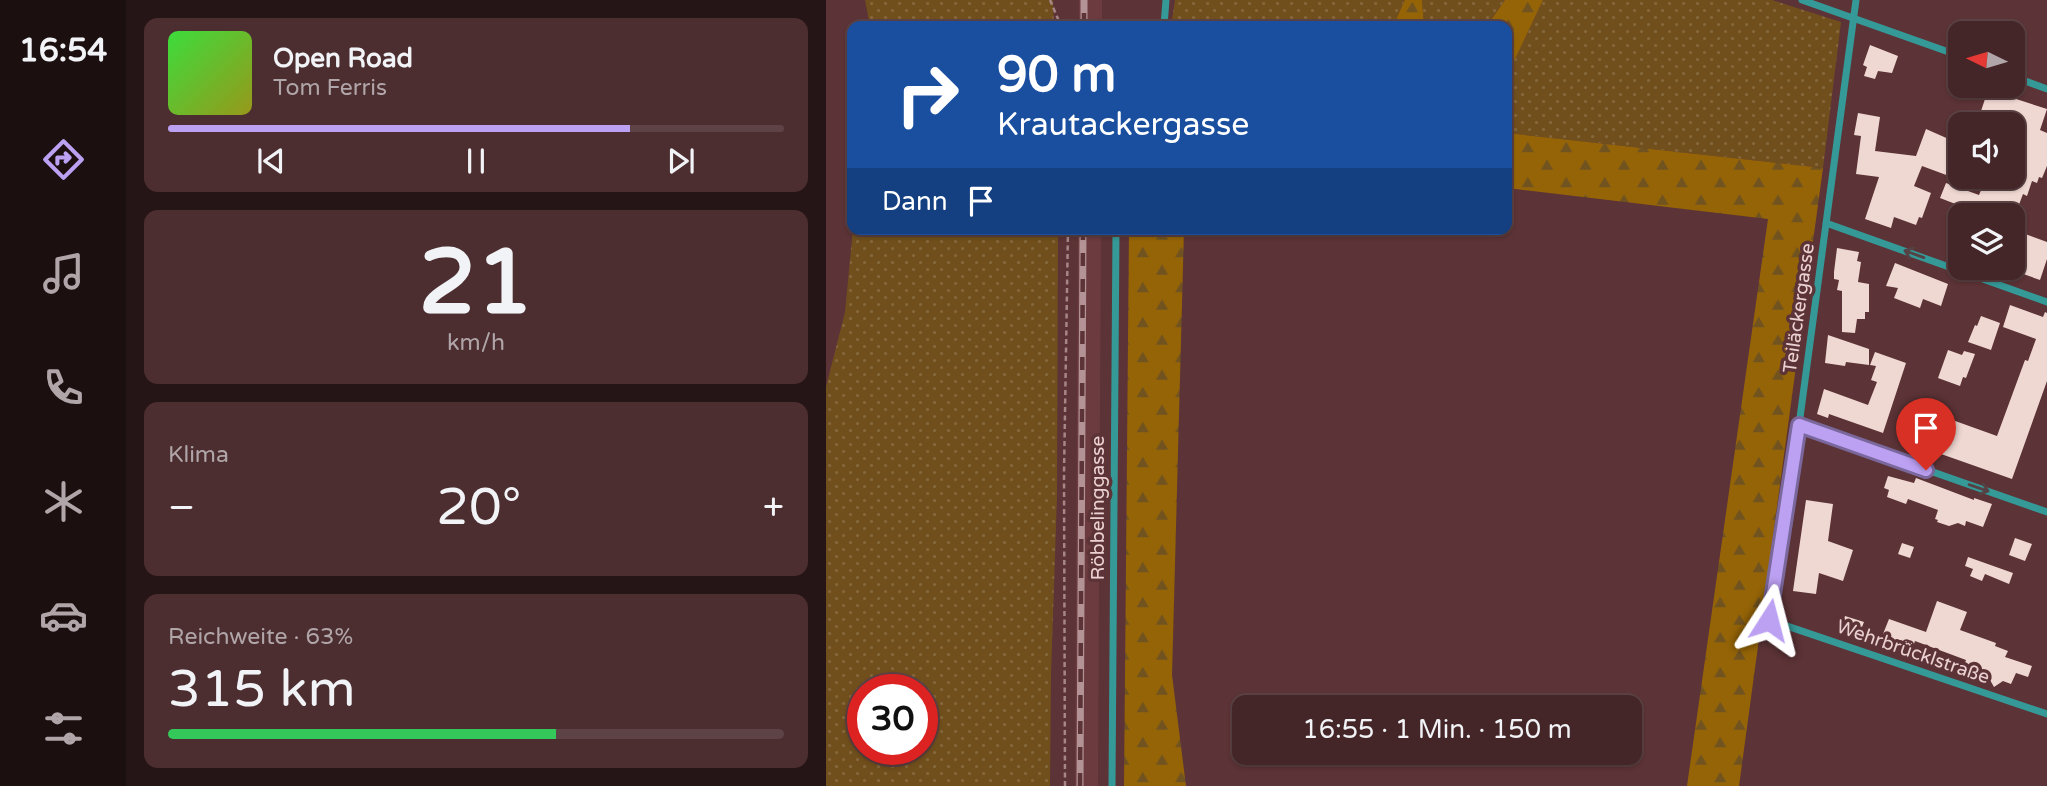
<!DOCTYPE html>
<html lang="de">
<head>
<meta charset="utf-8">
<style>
  :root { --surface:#452628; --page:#4c2e30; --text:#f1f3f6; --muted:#b0a5a8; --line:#5d4345; --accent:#bca0f2 }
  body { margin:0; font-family:"Varela Round",sans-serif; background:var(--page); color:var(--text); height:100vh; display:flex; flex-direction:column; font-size:26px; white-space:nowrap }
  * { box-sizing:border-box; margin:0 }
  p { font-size:23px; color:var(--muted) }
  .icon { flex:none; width:38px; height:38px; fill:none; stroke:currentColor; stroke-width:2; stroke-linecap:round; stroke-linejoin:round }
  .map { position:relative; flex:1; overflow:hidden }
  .side { display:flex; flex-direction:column; gap:18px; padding:18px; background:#261516; width:700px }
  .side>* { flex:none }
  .top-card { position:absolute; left:21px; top:21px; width:665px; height:214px; border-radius:14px; box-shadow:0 2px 5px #0004,0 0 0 2px var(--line); background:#1a4fa0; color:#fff; overflow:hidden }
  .needle { width:46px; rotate:275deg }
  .buttons { position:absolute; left:1122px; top:21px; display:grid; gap:14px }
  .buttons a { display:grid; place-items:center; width:77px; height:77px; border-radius:14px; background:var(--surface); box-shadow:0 2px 5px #0004,0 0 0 2px var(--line); font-size:35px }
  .speed { position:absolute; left:21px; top:674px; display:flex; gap:14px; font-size:35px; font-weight:700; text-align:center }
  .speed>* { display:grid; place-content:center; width:91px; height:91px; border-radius:50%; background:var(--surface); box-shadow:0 2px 5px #0004,0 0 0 2px var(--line); line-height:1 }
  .speed .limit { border:10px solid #d22; background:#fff; color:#111 }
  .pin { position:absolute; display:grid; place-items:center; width:60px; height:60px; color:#fff; margin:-72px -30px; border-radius:50% 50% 50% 0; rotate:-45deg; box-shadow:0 0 7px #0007 }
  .pin .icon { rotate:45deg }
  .me { position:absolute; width:77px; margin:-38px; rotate:9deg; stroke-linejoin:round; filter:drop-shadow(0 0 5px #0008) }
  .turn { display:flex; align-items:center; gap:24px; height:147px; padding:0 35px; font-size:32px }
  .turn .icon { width:91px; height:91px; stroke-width:2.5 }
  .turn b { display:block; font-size:49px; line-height:60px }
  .then { display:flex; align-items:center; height:66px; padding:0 35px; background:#0003; gap:14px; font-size:26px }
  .big { font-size:52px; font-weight:600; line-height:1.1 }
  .side .card { flex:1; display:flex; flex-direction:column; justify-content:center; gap:10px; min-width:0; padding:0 24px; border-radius:14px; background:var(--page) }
  .side .dial { align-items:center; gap:0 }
  .dial b { font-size:91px; line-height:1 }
  .song { display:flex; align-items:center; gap:21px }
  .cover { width:84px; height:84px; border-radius:10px; background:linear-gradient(135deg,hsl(120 70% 55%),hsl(60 70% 35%)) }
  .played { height:7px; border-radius:4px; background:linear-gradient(90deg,var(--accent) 75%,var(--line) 75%) }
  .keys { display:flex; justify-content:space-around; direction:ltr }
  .heat { display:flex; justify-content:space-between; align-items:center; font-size:38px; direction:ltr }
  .charge { height:10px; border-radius:5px; background:linear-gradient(90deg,#34c759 63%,var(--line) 0) }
  .trip { position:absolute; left:406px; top:695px; width:410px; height:70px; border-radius:14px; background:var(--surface); box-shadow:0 2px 5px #0004,0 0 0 2px var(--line); font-weight:600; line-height:70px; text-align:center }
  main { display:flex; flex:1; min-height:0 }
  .tab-bar { display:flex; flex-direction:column; width:126px; justify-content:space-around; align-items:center; background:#1c0f10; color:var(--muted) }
  .tab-bar .icon { width:49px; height:49px }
  .tab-bar .active { color:var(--accent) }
  .tab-bar b { font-size:32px; color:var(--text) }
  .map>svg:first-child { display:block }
</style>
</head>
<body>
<main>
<nav class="tab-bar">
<b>16:54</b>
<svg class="icon active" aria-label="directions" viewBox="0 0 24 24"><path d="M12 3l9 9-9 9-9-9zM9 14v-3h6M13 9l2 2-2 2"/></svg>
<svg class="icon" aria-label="music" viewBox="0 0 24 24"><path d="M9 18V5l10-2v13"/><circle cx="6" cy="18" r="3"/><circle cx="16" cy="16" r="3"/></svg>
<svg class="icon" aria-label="phone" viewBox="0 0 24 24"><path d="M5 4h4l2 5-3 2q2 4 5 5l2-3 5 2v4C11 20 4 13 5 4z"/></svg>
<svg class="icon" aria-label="climate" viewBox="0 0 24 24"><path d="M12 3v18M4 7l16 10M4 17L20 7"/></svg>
<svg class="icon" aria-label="car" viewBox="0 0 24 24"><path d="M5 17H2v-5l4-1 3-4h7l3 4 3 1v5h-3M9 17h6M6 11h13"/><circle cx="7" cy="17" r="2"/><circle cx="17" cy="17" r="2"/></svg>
<svg class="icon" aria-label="filters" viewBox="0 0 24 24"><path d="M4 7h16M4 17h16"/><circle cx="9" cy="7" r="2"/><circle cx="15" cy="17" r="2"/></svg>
</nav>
<section class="side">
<div class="card">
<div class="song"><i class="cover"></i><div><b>Open Road</b><p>Tom Ferris</p></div></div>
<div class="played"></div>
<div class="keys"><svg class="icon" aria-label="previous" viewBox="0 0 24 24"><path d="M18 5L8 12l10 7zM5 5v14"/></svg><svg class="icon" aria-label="pause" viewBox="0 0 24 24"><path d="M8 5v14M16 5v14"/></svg><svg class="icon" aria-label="next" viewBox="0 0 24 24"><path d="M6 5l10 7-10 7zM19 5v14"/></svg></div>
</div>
<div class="card dial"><b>21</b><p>km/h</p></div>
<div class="card"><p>Klima</p>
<div class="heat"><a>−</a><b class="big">20°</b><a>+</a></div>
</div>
<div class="card"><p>Reichweite · 63%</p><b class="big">315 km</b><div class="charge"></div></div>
</section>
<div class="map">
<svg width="1221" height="786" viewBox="0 0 1221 786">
  <defs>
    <pattern id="grass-dots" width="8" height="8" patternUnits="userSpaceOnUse" patternTransform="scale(1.75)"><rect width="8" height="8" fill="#714f1c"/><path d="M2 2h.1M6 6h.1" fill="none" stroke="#85673c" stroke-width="1.8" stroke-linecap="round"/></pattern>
    <pattern id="forest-firs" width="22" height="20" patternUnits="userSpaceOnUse" patternTransform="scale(1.75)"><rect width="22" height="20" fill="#956406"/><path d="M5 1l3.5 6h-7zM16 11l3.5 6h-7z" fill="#715320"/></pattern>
  </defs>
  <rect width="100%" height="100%" fill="#5c3336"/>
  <!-- built -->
  <path fill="#6b3b3f" d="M 253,0 L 276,0 L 276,26 L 253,26 Z
    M 252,229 L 275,229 L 272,786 L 249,786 Z"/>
  <!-- grass -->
  <path fill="url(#grass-dots)" fill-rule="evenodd" d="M 39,0 L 227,0 L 228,26 L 44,26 Z
    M 349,0 L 579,0 L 567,26 L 345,26 Z
    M 596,0 L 679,0 L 661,26 L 598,26 Z
    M 717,0 L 946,0 L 1015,22 L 997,168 L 681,133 L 681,76 Z
    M 27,229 L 232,229 L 231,496 L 225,675 L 224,786 L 0,786 L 0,387 L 19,312 ZM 37,690 L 96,690 L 96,749 L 37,749 Z"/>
  <!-- forest -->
  <path fill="url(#forest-firs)" d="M 579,0 L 596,0 L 598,26 L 567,26 Z
    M 679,0 L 717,0 L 681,76 L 681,26 L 661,26 Z
    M 681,133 L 997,168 L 913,786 L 861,786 L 942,219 L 681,188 Z
    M 303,229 L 358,229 L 346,675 L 360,786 L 298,786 Z"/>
  <!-- building -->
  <path fill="#f0d8d2" d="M 1044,45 L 1072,56 L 1066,73 L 1052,71 L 1049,79 L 1038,76 L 1041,67 L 1037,65 Z
    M 1162,90 L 1221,109 L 1214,130 L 1221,133 L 1221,166 L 1216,178 L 1213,177 L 1211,183 L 1206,181 L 1201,196 L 1197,194 L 1188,218 L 1186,215 L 1143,215 L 1145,210 L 1114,198 L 1120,183 L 1153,195 L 1160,178 L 1186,186 L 1188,126 L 1154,114 Z
    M 1032,113 L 1054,117 L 1049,151 L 1090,156 L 1100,129 L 1134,144 L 1123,176 L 1096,166 L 1088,186 L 1105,193 L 1096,218 L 1093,217 L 1090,225 L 1068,217 L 1065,228 L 1039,219 L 1053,177 L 1030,174 L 1035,136 L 1028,135 Z
    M 1186,229 L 1221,242 L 1221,259 L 1214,280 L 1186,270 Z
    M 1011,248 L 1033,252 L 1031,261 L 1035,262 L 1032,282 L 1043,284 L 1043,312 L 1039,312 L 1039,319 L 1031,319 L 1029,333 L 1016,332 L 1016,291 L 1011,290 L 1013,280 L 1008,279 L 1008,272 Z
    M 1069,263 L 1122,284 L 1115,306 L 1097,299 L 1094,308 L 1068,298 L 1072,288 L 1060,286 Z
    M 1184,305 L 1217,317 L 1219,312 L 1221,313 L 1221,381 L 1186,479 L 1081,442 L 1093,408 L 1171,436 L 1199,360 L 1202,361 L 1210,339 L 1177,327 Z
    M 1155,316 L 1174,323 L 1165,350 L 1142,342 L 1149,325 L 1151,326 Z
    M 1002,335 L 1043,349 L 1043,365 L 1020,362 L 1019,366 L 999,363 Z
    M 1122,350 L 1136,355 L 1138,351 L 1149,354 L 1140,378 L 1137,377 L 1134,386 L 1112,378 Z
    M 1049,352 L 1080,363 L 1057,433 L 1003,414 L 1002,418 L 991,414 L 998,389 L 1042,405 L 1051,382 L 1045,380 L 1050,366 L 1044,365 Z
    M 1062,476 L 1088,483 L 1090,478 L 1148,500 L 1148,498 L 1166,504 L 1157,527 L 1140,521 L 1139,526 L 1132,523 L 1123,526 L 1111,522 L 1112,520 L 1109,519 L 1112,510 L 1082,499 L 1080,504 L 1061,497 L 1063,490 L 1058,488 Z
    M 980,500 L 1007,504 L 1002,541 L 1027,550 L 1017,581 L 993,573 L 990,594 L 967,591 Z
    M 1189,538 L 1206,544 L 1199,561 L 1183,555 Z
    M 1076,543 L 1088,547 L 1084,558 L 1072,554 Z
    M 1142,557 L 1187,573 L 1183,584 L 1159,574 L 1156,581 L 1144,576 L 1147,569 L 1139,566 Z
    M 1111,601 L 1141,612 L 1134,630 L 1170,643 L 1169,646 L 1182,651 L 1179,657 L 1206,666 L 1202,677 L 1190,673 L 1185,684 L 1177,681 L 1168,687 L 1164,680 L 1137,668 L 1140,660 L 1089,641 L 1086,649 L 1055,639 L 1063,619 L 1100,632 Z
    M 1019,616 L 1038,622 L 1034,632 L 1016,626 Z"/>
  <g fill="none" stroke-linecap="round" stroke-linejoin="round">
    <!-- path -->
    <path stroke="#a78688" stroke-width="2.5" stroke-dasharray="5 3.5" stroke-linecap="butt" d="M 224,0 L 235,26
      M 239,786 L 238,474 L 242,229"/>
    <!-- street -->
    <path stroke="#359998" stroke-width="7" d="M 976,0 L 1134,56
      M 1030,0 L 973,425 L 943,620 L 1221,714
      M 338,26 L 340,0
      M 1186,76 L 1221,89
      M 1000,223 L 1221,302
      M 973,425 L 1221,512
      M 286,786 L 290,229"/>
    <!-- rail casing -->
    <g stroke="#b39395" stroke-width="7">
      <path id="rail" d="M 258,26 L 258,0
        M 254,786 L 257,229"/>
    </g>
    <!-- rail -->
    <use href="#rail" stroke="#5c3336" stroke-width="4.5" stroke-dasharray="13" stroke-linecap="butt"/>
  </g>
  <!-- one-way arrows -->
  <defs><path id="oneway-shaft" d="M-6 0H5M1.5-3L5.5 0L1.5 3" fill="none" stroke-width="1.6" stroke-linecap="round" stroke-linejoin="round" transform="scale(1.75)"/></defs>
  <g stroke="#564245">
    <use href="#oneway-shaft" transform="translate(1088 254) rotate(-160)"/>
    <use href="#oneway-shaft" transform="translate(1153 488) rotate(19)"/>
  </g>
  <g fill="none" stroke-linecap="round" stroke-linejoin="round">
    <!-- route casing -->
    <g stroke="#7a689d" stroke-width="18">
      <path id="route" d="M 943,620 L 973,425 L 1100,470"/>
    </g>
    <!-- route -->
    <use href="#route" stroke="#bca0f2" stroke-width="12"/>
  </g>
  <g text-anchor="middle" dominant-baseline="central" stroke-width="7" stroke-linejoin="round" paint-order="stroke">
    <!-- street labels -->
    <g font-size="19" fill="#ebd1d2" stroke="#5c3336">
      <text transform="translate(973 308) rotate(-82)">Teiläckergasse</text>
      <text transform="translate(272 508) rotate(-90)">Röbbelinggasse</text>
      <text transform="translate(1087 652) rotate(19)">Wehrbrücklstraße</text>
    </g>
  </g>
</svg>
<div class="buttons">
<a><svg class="needle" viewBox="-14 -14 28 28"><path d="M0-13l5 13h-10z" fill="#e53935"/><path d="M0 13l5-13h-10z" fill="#b0a5a8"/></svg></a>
<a><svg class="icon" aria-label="sound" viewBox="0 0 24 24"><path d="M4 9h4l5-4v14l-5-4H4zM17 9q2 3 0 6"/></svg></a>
<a><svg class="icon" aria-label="layers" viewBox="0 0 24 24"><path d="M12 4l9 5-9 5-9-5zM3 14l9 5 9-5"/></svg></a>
</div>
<div class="speed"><div class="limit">30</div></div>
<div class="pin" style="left:1100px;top:470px;background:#d93025"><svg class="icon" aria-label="arrive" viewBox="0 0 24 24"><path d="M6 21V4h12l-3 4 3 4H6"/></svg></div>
<svg class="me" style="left:943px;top:620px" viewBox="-20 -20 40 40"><path d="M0-17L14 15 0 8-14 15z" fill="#bca0f2" stroke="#fff" stroke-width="4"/></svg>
<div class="trip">16:55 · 1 Min. · 150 m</div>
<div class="top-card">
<div class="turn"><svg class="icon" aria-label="right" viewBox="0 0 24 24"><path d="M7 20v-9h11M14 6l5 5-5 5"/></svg><div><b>90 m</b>Krautackergasse</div></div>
<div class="then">Dann<svg class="icon" aria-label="arrive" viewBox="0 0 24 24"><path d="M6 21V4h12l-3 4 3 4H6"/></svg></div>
</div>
</div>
</main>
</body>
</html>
